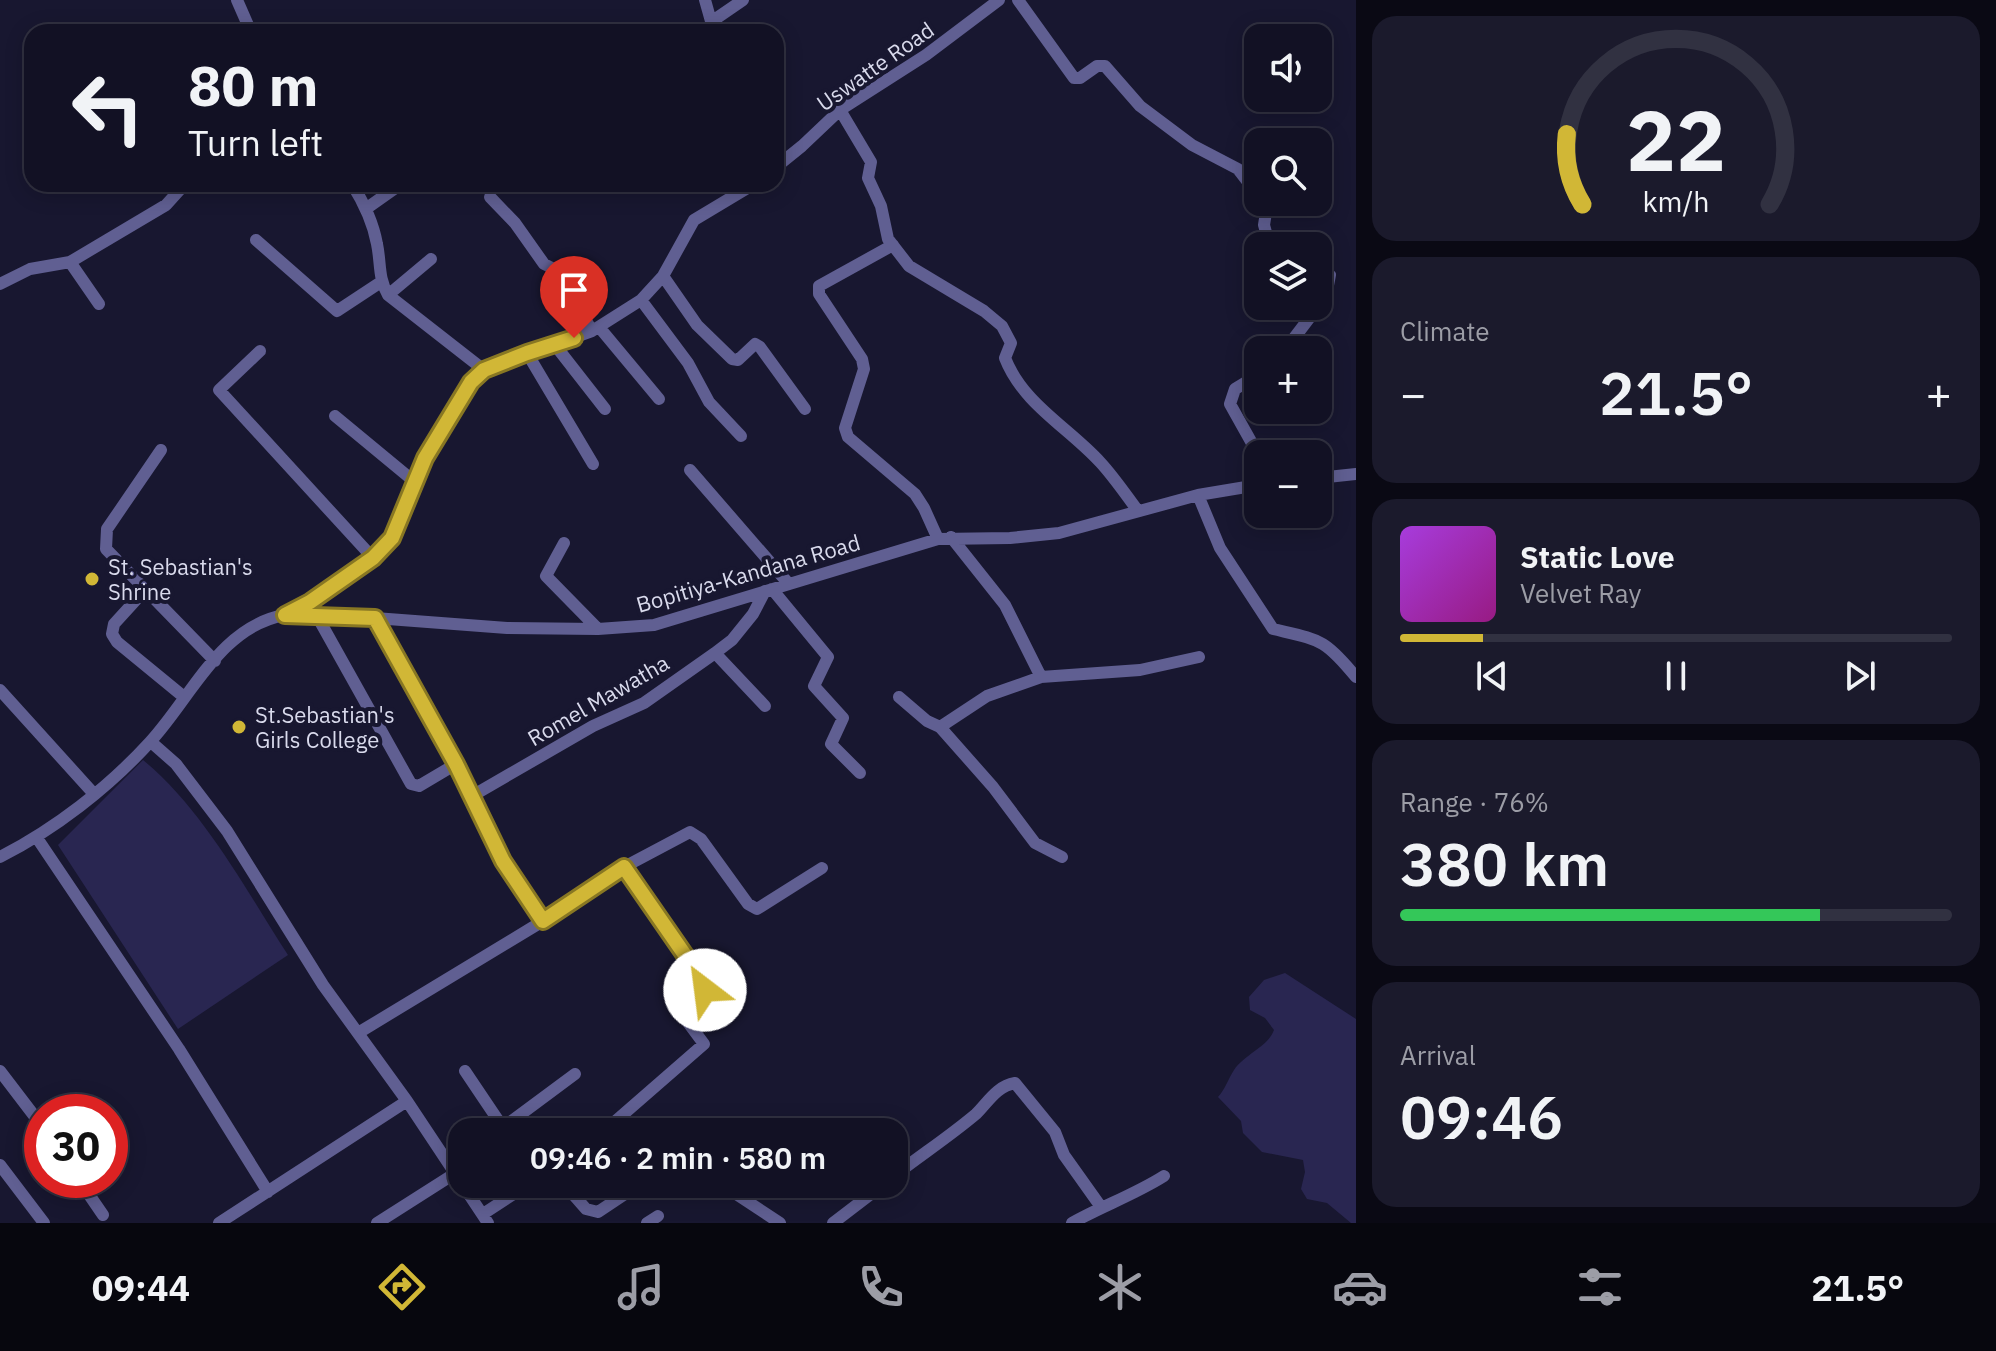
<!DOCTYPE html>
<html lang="en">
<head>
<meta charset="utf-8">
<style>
  :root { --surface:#121124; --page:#1b1a2c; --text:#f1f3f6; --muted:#9c9da6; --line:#313141; --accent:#d1b736 }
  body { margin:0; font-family:"IBM Plex Sans",sans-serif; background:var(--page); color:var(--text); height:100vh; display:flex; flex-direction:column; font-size:30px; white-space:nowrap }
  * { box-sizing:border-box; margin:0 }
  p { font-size:26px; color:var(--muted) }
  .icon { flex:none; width:44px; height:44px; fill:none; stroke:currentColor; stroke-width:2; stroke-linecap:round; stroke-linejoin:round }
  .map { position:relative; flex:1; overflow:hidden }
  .sheet { display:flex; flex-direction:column; gap:16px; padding:16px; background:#0a0914; width:640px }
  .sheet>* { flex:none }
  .guide { position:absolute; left:24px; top:24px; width:760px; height:168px; border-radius:24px; box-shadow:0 4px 20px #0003,0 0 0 2px var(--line); background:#121124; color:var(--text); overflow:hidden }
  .controls { position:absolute; left:1244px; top:24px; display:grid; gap:16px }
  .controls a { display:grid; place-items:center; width:88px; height:88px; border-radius:16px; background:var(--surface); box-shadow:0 4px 20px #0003,0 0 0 2px var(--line); font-size:40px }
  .speed { position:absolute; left:24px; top:1094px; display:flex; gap:16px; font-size:40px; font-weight:700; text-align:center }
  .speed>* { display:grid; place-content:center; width:104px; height:104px; border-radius:50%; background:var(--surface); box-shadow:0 4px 20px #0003,0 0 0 2px var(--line); line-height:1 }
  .speed .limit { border:12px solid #d22; background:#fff; color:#111 }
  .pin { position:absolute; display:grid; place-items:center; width:68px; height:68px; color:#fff; margin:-82px -34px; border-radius:50% 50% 50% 0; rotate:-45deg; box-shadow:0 0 8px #0007 }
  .pin .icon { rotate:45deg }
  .me { position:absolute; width:88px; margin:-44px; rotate:330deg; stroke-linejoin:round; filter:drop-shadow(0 0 6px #0008) }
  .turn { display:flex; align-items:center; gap:28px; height:168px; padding:0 32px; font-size:36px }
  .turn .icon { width:104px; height:104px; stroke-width:2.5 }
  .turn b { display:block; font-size:56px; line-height:68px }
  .big { font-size:60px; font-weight:600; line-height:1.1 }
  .sheet .card { flex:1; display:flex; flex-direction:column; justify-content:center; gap:12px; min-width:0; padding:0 28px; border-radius:24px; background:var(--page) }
  .sheet .dial { align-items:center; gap:0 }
  .dial svg { height:208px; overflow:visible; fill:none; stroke:var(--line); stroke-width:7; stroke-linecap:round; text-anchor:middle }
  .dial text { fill:var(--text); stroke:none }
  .song { display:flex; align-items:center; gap:24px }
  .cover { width:96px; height:96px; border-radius:12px; background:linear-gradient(135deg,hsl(280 70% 55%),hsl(310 70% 35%)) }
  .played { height:8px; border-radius:4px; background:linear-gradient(90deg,var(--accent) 15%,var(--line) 15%) }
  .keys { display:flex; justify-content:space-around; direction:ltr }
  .heat { display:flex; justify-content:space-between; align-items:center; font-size:44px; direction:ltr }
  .charge { height:12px; border-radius:6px; background:linear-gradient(90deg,#34c759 76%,var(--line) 0) }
  .trip { position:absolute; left:448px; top:1118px; width:460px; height:80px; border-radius:24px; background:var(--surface); box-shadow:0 4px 20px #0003,0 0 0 2px var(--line); font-weight:600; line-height:80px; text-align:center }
  .dock { display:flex; height:128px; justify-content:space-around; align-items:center; background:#07070e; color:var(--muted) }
  .dock .icon { width:56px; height:56px }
  .dock .selected { color:var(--accent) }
  .dock b { font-size:36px; color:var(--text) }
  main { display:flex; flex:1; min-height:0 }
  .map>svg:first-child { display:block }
</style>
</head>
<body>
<main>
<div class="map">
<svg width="1356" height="1223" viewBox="0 0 1356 1223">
  <rect width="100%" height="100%" fill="#181730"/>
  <!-- green -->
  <path fill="#292651" d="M 143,760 C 203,809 246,890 288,955 L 178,1029 L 58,845 Z
    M 1285,973 L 1356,1019 L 1356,1223 L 1351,1223 L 1327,1203 L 1307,1199 L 1301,1189 L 1305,1172 L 1303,1160 L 1262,1152 L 1243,1133 L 1241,1121 L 1218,1097 C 1226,1088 1228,1079 1234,1070 C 1245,1054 1268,1047 1274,1030 L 1265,1018 L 1250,1010 L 1249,997 L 1264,980 Z"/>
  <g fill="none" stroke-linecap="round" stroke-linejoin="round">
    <!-- minor -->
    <path stroke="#605f92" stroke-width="12" d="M 237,0 L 251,32
      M 705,0 L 714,32
      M 1018,0 L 1074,78 L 1080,78 L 1097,66 L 1105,66 L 1140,106 L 1192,145 L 1238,169 L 1258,195
      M 711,22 L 743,0
      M 128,32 L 134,30 L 135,32
      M 840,110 L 871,162 L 868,178 L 881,206 L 888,239 L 909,266 L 984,311 L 1002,326 L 1011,343 L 1005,358 C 1023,404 1068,427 1100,462 C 1114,477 1126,495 1138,511
      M 776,167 L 802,146 L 840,110 L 926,55 L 999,0
      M 352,184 C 364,203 373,222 377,244 C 381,263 378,278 388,295 L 484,370
      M 490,197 L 515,223 L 544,264 L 558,271 L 592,331
      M 1264,202 L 1267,206 L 1264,225 L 1267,236 L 1287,246
      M 367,208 L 401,184
      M 256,240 L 337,311 L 381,282
      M 893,245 L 819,286 L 819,294 L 862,359 L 864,369 L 845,428 L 848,437 L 915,494 L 924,508 L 938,539
      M 70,262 L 99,304
      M 663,276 L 697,325 L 732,359 L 738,360 L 755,344 L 760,347 L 805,409
      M 0,284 L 30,269 L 70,262 L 166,205 L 185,184
      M 388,295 L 431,259
      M 641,300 L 688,363 L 709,402 L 741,436
      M 599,327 L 659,399
      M 555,345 L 605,409
      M 1285,350 L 1326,296 L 1330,275 L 1318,265
      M 260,351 L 219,390 L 373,558
      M 527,353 L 593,464
      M 1258,375 L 1235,389 L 1230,404 L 1258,454
      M 335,416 L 416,483
      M 161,450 L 107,529 L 106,549 L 215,661
      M 690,470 L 788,583
      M 1318,478 L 1356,474
      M 1198,495 L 1220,548 L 1273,629 C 1320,640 1324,638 1356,677
      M 951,537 L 1005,605 L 1041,677
      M 564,543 L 546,576 L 598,629
      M 772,589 L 828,657 L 814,686 L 843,718 L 831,744 L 860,773
      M 145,590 L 114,624 L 112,634 L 117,642 L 184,697
      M 288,614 L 373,558 L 392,538 L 425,458 L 471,382 L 484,370 L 592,331 L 641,300 L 663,276 L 694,220 L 754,184
      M 317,616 L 411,784 L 419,786 L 456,764
      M 375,618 L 456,764 L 503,861 L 543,921
      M 715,653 L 765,706
      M 0,690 L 94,794
      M 899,697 L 927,721 L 940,727
      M 151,742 L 176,764 L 227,831 L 323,985 L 407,1101 L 488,1223
      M 472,796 L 593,726 L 644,703 L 715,653 L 732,640 L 753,614 L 765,591
      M 37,838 L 179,1049 L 268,1192
      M 0,857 C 55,829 108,788 150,742 C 191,698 220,626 285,615 L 375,618 L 507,628 L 598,629 L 654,625 L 938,539 L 1010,538 L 1059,533 L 1198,495 L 1258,485
      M 1062,857 L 1035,843 L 993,787 L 940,727 L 987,696 L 1041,677 L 1140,670 L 1199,657
      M 358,1033 L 543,921 L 624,867 L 690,832 L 701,839 L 748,904 L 757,909 L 822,868
      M 0,1071 L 42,1126
      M 465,1071 L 506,1132
      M 497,1132 L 575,1074
      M 603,1132 L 704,1044 L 678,1009 L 705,990 L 705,984 L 624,867
      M 0,1165 L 44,1223
      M 894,1176 C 921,1155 950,1136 976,1114 C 988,1102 997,1086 1015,1083 L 1055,1132 L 1064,1155 L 1101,1207
      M 79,1180 L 103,1215
      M 564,1184 L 586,1209 L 598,1212 L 640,1184
      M 721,1184 L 780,1223
      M 483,1214 L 529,1184
      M 219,1223 L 407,1101
      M 377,1223 L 454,1174
      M 647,1223 L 658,1216
      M 833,1223 L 884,1184
      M 1072,1223 C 1102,1206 1134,1195 1164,1176"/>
  </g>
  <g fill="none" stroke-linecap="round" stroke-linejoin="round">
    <!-- route casing -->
    <g stroke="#887723" stroke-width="20">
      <path id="route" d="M 574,338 L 527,353 L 484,370 L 471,382 L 425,458 L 392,538 L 373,558 L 310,602 L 285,615 L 375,618 L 456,764 L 503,861 L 543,921 L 624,867 L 705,984 L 705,990"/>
    </g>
    <!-- route -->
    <use href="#route" stroke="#d1b736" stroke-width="14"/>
  </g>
  <!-- markers -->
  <g fill="#d1b736" stroke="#181730" stroke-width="3">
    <circle cx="92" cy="579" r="8"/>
    <circle cx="239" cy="727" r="8"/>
  </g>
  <g text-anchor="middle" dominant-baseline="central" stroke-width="8" stroke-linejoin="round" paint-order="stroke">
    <!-- street labels -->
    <g font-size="22" fill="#d9daec" stroke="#181730">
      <text transform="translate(875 66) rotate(-35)">Uswatte Road</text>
      <text transform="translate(748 573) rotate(-16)">Bopitiya-Kandana Road</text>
      <text transform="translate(598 700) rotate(-30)">Romel Mawatha</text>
    </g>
    <!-- poi labels -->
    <g font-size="22" fill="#d9daec" stroke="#181730" text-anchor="start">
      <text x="108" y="566">St. Sebastian's<tspan x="108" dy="25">Shrine</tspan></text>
      <text x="255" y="714">St.Sebastian's<tspan x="255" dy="25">Girls College</tspan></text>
    </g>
  </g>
</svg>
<div class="controls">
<a><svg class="icon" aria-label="sound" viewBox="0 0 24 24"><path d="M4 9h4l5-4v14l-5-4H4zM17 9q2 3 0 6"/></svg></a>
<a><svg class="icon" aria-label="search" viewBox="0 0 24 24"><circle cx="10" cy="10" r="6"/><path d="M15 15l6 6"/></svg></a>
<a><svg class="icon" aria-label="layers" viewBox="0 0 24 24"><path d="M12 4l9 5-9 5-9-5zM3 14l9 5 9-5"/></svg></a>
<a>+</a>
<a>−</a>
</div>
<div class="speed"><div class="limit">30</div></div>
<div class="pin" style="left:574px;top:338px;background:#d93025"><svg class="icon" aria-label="arrive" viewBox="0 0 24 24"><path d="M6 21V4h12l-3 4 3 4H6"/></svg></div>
<svg class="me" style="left:705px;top:990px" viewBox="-20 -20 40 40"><circle r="19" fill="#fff"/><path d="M0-13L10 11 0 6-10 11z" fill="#d1b736"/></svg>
<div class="trip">09:46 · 2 min · 580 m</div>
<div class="guide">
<div class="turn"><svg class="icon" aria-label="left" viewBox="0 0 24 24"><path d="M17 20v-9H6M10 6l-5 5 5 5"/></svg><div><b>80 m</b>Turn left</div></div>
</div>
</div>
<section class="sheet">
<div class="card dial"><svg viewBox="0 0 100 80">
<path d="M14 69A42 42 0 1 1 86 69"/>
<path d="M14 69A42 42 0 0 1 8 42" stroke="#d1b736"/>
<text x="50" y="56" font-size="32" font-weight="700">22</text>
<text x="50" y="72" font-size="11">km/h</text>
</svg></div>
<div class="card"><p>Climate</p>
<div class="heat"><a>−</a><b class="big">21.5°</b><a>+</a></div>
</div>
<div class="card">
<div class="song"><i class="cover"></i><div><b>Static Love</b><p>Velvet Ray</p></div></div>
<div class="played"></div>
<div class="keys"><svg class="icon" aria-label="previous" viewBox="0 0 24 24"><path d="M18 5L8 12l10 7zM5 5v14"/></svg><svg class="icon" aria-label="pause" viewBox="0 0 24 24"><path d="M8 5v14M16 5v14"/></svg><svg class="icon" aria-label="next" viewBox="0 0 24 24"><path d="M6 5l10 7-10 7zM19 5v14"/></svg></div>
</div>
<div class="card"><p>Range · 76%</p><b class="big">380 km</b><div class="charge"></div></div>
<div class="card"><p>Arrival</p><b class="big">09:46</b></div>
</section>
</main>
<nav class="dock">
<b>09:44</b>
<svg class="icon selected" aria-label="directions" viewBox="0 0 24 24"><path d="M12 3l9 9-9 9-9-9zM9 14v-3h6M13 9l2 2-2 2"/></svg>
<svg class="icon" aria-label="music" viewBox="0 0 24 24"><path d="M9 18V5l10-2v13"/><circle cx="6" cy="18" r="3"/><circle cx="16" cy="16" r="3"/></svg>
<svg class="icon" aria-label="phone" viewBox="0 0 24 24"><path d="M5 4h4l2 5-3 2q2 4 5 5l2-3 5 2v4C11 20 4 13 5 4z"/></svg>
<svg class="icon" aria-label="climate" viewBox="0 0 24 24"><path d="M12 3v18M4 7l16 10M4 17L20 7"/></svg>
<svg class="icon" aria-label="car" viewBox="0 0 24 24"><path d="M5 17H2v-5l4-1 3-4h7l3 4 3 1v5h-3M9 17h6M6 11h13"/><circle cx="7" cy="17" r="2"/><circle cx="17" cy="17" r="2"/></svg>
<svg class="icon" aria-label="filters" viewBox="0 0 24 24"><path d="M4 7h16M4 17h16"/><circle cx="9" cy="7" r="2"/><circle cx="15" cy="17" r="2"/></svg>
<b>21.5°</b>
</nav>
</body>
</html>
